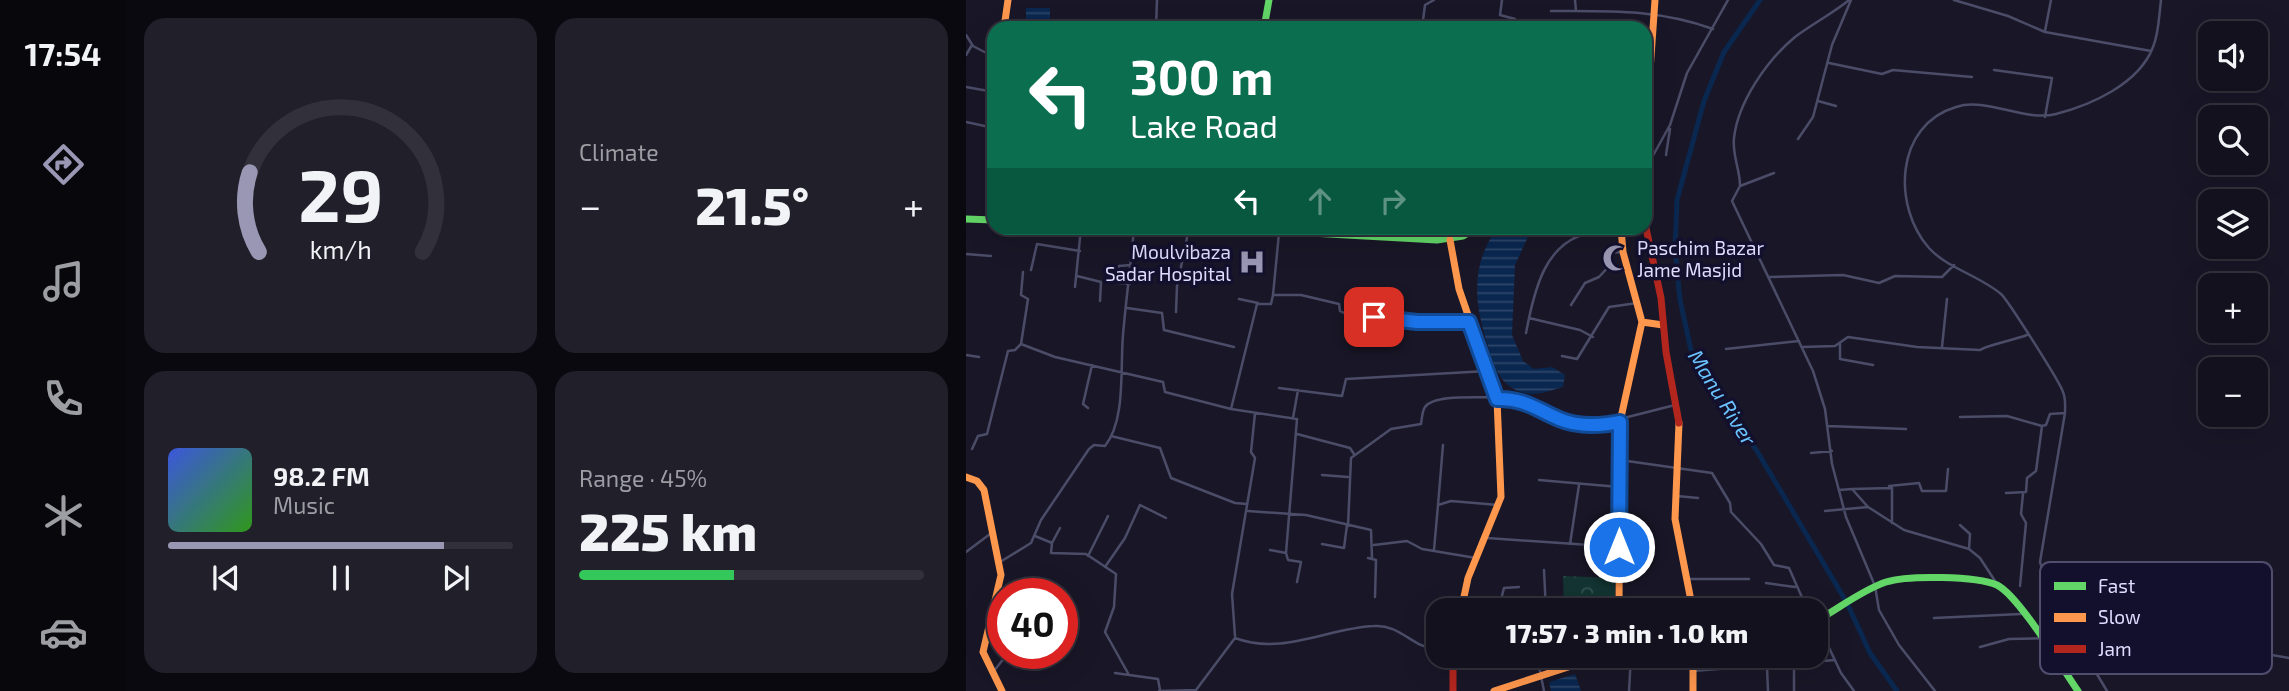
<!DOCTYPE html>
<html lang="en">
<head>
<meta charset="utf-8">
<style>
  :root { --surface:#13111d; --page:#201f2a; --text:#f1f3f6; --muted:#9d9da4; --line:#32313b; --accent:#9997b3 }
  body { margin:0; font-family:"Exo 2",sans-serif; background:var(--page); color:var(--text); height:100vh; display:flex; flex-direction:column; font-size:26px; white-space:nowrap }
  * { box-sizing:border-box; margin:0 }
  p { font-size:23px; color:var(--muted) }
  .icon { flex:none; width:38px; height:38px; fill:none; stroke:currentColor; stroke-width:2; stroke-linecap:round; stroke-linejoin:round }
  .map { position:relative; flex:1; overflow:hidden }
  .side { display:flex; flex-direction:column; gap:18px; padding:18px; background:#0a0910; width:840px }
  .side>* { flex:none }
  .hud { position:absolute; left:21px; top:21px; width:665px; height:214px; border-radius:21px; box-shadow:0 7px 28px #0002,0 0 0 2px var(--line); background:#0b6e4f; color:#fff; overflow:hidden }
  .controls { position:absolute; left:1232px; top:21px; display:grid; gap:14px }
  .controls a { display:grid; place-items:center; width:70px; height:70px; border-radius:14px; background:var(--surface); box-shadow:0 7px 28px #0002,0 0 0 2px var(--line); font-size:35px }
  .speed { position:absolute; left:21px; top:578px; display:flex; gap:14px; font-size:35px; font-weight:700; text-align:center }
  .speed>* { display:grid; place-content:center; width:91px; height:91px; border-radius:50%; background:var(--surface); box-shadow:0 7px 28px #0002,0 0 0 2px var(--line); line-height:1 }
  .speed .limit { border:10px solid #d22; background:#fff; color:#111 }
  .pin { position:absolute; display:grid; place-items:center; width:60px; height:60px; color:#fff; margin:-30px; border-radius:14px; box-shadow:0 4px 10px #0006 }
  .me { position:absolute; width:77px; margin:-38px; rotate:0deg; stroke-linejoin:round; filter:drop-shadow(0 0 5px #0008) }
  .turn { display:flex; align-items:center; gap:24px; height:147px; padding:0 28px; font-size:32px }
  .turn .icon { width:91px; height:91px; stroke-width:2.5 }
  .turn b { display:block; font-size:49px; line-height:60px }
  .lanes { display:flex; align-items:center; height:66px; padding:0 28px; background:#0003; justify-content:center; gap:35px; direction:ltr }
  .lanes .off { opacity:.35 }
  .big { font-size:52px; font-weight:800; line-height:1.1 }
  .side .tile { flex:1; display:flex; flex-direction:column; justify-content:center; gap:10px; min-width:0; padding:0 24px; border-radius:21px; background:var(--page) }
  .side .dial { align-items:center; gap:0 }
  .dial svg { height:182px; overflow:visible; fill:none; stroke:var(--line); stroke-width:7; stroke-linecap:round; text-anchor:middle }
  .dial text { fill:var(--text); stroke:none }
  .song { display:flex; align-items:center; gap:21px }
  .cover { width:84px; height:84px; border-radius:10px; background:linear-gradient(135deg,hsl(230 70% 55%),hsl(110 70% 35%)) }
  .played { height:7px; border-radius:4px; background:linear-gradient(90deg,var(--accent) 80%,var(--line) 80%) }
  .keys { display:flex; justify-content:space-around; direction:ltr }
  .heat { display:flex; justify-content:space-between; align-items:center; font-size:38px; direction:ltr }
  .charge { height:10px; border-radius:5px; background:linear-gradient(90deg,#34c759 45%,var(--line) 0) }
  .side .tiles { flex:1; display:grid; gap:18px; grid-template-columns:repeat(2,1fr) }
  .trip { position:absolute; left:460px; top:598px; width:402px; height:70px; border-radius:21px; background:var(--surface); box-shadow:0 7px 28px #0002,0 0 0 2px var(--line); font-weight:800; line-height:70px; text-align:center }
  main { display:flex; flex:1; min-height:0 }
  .tabs { display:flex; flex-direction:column; width:126px; justify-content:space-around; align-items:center; background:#08070c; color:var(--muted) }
  .tabs .icon { width:49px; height:49px }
  .tabs .selected { color:var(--accent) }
  .tabs b { font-size:32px; color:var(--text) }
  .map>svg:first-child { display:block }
</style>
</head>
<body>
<main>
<nav class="tabs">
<b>17:54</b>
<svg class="icon selected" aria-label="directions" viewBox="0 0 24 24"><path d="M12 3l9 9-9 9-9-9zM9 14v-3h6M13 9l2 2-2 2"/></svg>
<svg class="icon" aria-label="music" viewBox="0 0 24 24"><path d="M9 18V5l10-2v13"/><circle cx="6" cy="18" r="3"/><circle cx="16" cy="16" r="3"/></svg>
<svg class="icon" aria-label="phone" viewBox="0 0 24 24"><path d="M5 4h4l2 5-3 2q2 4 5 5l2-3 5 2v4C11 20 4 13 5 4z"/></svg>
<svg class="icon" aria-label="climate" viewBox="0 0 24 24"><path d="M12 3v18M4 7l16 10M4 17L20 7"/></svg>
<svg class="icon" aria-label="car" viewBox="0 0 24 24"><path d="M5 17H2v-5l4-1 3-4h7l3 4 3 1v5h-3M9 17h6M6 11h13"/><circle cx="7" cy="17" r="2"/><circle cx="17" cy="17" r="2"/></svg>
</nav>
<section class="side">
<div class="tiles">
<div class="tile dial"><svg viewBox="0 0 100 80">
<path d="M14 69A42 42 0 1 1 86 69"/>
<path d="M14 69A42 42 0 0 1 10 34" stroke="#9997b3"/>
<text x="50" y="56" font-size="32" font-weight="700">29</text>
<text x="50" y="72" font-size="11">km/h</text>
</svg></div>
<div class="tile"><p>Climate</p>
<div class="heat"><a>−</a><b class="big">21.5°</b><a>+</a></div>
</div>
<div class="tile">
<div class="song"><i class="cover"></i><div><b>98.2 FM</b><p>Music</p></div></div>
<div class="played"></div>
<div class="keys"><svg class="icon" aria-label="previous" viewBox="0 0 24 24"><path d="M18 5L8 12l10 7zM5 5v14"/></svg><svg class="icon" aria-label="pause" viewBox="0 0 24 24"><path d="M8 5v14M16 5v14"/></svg><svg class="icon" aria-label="next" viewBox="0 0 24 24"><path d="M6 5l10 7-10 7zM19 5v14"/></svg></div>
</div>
<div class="tile"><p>Range · 45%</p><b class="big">225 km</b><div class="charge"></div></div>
</div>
</section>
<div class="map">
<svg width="1323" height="691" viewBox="0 0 1323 691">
  <defs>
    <pattern id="forest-crowns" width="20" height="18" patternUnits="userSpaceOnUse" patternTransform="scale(1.75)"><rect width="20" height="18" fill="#133432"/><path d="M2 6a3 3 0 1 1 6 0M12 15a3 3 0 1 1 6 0" fill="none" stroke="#355151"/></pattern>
    <pattern id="water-rules" width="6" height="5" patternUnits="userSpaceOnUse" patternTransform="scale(1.75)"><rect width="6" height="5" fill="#0a2750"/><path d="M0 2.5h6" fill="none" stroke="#2d466a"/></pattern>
  </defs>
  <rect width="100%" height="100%" fill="#191727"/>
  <!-- forest -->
  <path fill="url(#forest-crowns)" d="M 597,576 L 649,578 L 649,611 L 598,611 Z"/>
  <!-- water -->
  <path fill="url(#water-rules)" d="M 60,8 L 84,8 L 84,24 L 60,24 Z
    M 531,228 L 566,228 L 549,265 L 546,335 L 557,361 L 568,369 L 586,367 L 599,375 L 597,387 C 582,391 570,397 555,392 C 533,385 528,365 522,346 C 508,302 504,267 531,228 Z
    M 609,674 L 615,691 L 585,691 L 583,682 Z"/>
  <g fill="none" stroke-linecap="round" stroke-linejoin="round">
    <!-- river -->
    <path stroke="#0a2750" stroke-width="5" d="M 794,0 L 758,52 L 738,101 L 711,200 L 709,250 L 714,300 L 725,350 L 755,400 L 791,451 L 881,603 L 904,653 L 931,691"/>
    <!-- street -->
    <path stroke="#4b4c68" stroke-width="2.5" d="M 536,0 L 534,15 L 549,19 L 548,28
      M 609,0 L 610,11
      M 883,0 C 866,14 846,24 829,37 C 801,60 772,102 768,138 C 766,155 774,169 774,186 L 766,201 L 847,371 L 859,409 L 866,464 L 880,517 L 909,586 L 913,610 L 933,645 L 969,691
      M 988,0 L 1042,16 L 1079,32 L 1185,51
      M 585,11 C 643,11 691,9 747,29
      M 190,28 L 191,0
      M 456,28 L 459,5 L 468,0
      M 1079,31 L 1085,0
      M 0,35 L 7,46 L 28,57
      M 0,55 L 6,45
      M 863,63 L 916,74 L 927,70 L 1006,77
      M 1028,70 L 1086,78 L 1079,117
      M 0,87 L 28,92
      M 852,101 L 870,106
      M 0,122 L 28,128
      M 832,139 L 847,117 L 866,45 L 885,0
      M 700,155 L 704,129
      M 681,161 L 684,161 L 704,125 L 721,73 L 762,0
      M 774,186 L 808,173
      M 313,233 L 307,295 L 335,295 L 373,304 L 374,311 C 392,322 478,323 503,322
      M 0,254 L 25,256
      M 65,270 L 71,244 L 114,251
      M 111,276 L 135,282 L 134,301
      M 804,277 L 877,275 L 913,283 L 929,276 L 976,277 L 988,265
      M 164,284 L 152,283 L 153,266 L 165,265
      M 109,287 L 115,228
      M 273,299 L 292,303
      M 605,305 L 619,283 L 633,277 L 644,265 L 642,253 L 657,252
      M 161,308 L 196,313 L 198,330 L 268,347
      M 210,312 L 211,286 L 223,228
      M 560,333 L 563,318
      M 627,337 L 614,330 L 563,318 C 570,286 580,249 613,236 C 622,232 631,232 640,228
      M 55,344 L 89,357 L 197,382 L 199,392 L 265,409 L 331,419 L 320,553 L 322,560 L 335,562 L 331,582
      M 874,344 L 874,359 L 907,365
      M 836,347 L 869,346 L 882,337 L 951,347 L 1014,350 C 1021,345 1048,340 1061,335
      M 976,347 L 981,299
      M 760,349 L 833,341
      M 0,355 L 13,357
      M 596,356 L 611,359 L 643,307 L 671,303
      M 313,388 L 376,396 L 380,379 L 521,371
      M 531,399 C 557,398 570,409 593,419 C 612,427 634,426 654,422
      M 122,408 L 117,404 L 126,365
      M 265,409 L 291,304 L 305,304 L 307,295
      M 994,417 L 1041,416 L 1076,426 L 1080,425 L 1084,414 L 1099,413
      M 327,418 L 332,390
      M 654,419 L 709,405
      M 862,426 L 940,429
      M 331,434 L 384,448 L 388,454
      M 145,436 L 194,448 L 205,478 L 269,503 L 281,504
      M 6,449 L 12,436 L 21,434 L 42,351 L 49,350 L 55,344 L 62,299 L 55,295 L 57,272
      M 845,453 L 866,451
      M 654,460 L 746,473 L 764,503 L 765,512 L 795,544 L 808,565 L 823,568 L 842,611
      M 356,475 L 382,477
      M 573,480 L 653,487
      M 923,486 L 953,483 L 956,491 L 980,491 L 982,469
      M 886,489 L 926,488 L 926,523
      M 873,490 L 886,489 L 902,507 L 938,530 L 1003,549 L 1014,558 L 1031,584
      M 1040,493 L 1060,492 L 1061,478 L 1070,471 L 1076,426
      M 711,496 L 732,498
      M 472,505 L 477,445
      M 282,511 L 340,515 L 405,530 L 406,558
      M 859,511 L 902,507
      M 994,525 L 1004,534 L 1003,549
      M 382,526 L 385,458 L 425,429 L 455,424 C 456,419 456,411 459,407 C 468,394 513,398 528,397
      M 94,528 L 86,543 L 85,553 L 120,554 L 150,574 L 148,607 L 139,632 L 163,675
      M 69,536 L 86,543
      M 521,538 L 653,547
      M 356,544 L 378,548 L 381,525
      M 604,544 L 613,485
      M 408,545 L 441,541 L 456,549 L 510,558
      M 304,550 L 320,553
      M 468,550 L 472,505 L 485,501 L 532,505
      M 0,552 L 24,534
      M 122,556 L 142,516
      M 402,558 L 410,560 L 409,597
      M 34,562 L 65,543 L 75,520 L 123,449 L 128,445 L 139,446 C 160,420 154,368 157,335 C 160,299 165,264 168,228
      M 139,567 L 159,538 L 174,505 L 200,518
      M 578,570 L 580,611
      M 722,579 L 783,579
      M 800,583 L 829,587
      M 1054,586 L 1060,523 L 1055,514 L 1057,494
      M 496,606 L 531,608
      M 532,611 L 538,588 L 553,587
      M 968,618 L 1055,614
      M 850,630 L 856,633 L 875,673 L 888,691
      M 269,636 L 266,594 L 289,458 L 285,452 L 289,413
      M 1014,647 L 1043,639 L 1193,636 L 1323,658
      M 571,656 L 578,691
      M 801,667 L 802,691
      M 28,671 L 42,653
      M 727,671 L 869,660
      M 149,673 L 192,679 L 194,690
      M 193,691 L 230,690 L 269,638 C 317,656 361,628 408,626 C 435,624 447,649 472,649
      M 663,691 L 665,656
      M 828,691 L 828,665
      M 1141,691 L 1083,594 L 1074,562 L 1099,413 C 1099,406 1100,399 1097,392 C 1094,382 1041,299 1035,294 C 1014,276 981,268 963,248 C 926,206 929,125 990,107 C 1021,97 1058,122 1090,114 C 1125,105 1173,84 1187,47 C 1193,33 1193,15 1195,0"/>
    <!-- fast -->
    <path stroke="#63d668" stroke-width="7" d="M 298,28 L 303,0
      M 0,219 L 28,220
      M 255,228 L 471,240 L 497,236 L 511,228
      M 850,621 C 872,609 896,590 920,582 C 941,575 1011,576 1031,585 C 1053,596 1096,668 1112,691"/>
    <!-- slow -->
    <path stroke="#ff974d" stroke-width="7" d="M 38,28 L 42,0
      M 679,89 L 683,85 L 689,0
      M 484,240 L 493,289 L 531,399 L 535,497 L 502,578 L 495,611
      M 676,322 L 697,325
      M 713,423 L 709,519 L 727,611
      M 0,477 L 11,481 L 18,490 L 35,575 L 17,652 L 36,691
      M 653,611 L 654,422 L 676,322 L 657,252 L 655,228
      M 727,656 L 727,691
      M 528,691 L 636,656"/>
    <!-- jam -->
    <path stroke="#b3261e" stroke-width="7" d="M 683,85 L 680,228 L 695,298 L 700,352 L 713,423
      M 487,656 L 487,691"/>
  </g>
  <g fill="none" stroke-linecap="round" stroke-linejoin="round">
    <!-- route casing -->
    <g stroke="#114b97" stroke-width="18">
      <path id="route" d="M 408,317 L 451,322 L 503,322 L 531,399 C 557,398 570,409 593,419 C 612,427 634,426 654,422 L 653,547"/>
    </g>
    <!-- route -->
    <use href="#route" stroke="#1a73e8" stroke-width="12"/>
  </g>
  <!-- icons -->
  <defs>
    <g id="mosque-bare" transform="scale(2.1)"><path d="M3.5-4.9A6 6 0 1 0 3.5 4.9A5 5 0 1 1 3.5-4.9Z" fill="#9997b3" stroke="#13102e" stroke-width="2.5" paint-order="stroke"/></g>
    <g id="hospital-bare" transform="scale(2.1)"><path d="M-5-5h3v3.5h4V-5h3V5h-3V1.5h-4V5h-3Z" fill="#9997b3" stroke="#13102e" stroke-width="2.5" paint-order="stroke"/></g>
  </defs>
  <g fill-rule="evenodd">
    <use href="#mosque-bare" x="650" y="258"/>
    <use href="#hospital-bare" x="286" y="262"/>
  </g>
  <g text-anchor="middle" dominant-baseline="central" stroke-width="7" stroke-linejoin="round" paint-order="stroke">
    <!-- poi labels -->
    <g font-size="19" fill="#dedcff" stroke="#13102e" text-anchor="start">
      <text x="671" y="247">Paschim Bazar<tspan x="671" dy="22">Jame Masjid</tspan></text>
      <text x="265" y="251" text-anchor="end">Moulvibaza<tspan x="265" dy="22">Sadar Hospital</tspan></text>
    </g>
    <!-- water labels -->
    <g font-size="21" font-style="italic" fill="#6ac4ff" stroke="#13102e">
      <text transform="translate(757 397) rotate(58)">Manu River</text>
    </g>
  </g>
  <!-- legend -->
  <rect x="1074" y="562" width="232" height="112" rx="10" fill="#13102e" stroke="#504d6d" stroke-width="2"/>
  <rect x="1088" y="582" width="32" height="8" fill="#63d668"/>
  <rect x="1088" y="613" width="32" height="9" fill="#ff974d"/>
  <rect x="1088" y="645" width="32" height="8" fill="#b3261e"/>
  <g font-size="19" fill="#dedcff">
    <text x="1132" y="593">Fast</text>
    <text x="1132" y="624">Slow</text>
    <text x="1132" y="656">Jam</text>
  </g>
</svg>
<div class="controls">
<a><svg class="icon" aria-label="sound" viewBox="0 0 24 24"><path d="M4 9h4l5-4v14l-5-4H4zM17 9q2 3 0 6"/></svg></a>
<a><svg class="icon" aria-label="search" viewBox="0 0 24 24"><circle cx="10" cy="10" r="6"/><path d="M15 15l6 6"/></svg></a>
<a><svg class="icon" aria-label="layers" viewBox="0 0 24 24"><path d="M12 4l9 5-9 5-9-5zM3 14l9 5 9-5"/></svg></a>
<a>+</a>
<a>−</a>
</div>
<div class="speed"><div class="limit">40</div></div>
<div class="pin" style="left:408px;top:317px;background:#d93025"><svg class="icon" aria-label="arrive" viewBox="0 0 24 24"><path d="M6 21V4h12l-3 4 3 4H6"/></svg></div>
<svg class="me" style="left:653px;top:547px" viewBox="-20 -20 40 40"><circle r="17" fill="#1a73e8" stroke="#fff" stroke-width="3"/><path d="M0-11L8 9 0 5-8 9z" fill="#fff"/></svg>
<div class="trip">17:57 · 3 min · 1.0 km</div>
<div class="hud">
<div class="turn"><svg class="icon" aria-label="left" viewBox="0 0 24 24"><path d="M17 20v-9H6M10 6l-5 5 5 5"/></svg><div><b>300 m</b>Lake Road</div></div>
<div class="lanes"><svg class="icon" aria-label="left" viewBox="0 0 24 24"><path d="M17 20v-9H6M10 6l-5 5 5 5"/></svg><svg class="icon off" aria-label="ahead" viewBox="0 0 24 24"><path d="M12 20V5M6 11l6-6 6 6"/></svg><svg class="icon off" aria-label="right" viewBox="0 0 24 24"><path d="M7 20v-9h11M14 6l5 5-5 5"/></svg></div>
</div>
</div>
</main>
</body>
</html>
